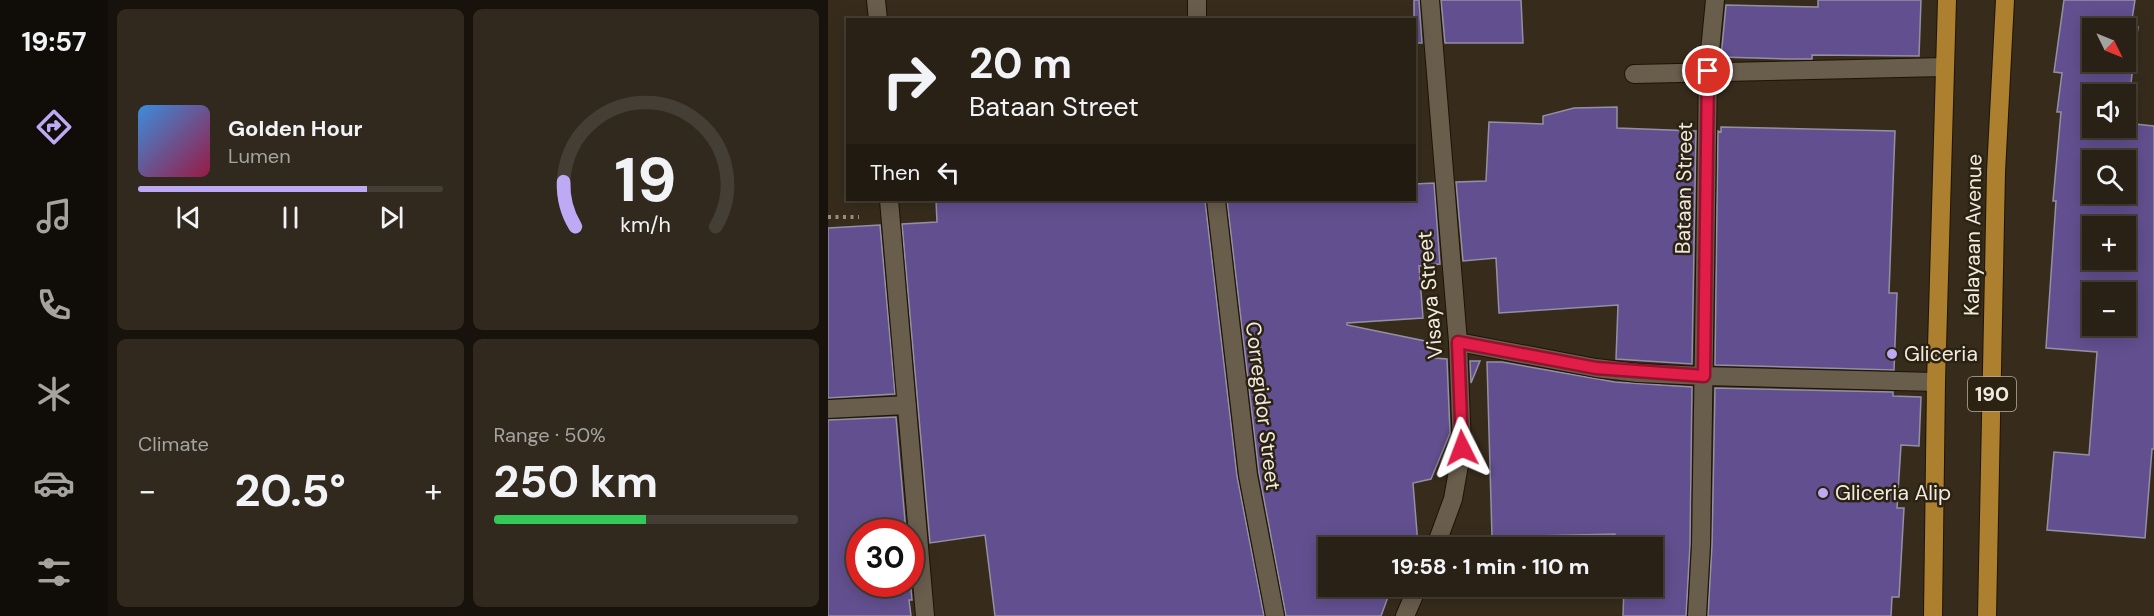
<!DOCTYPE html>
<html lang="en">
<head>
<meta charset="utf-8">
<style>
  :root { --surface:#292115; --page:#31291e; --text:#f1f3f6; --muted:#a5a3a0; --line:#453e34; --accent:#bea9f5 }
  body { margin:0; font-family:"DM Sans",sans-serif; background:var(--page); color:var(--text); height:100vh; display:flex; flex-direction:column; font-size:22px; white-space:nowrap }
  * { box-sizing:border-box; margin:0 }
  p { font-size:20px; color:var(--muted) }
  .icon { flex:none; width:33px; height:33px; fill:none; stroke:currentColor; stroke-width:2; stroke-linecap:round; stroke-linejoin:round }
  .map { position:relative; flex:1; overflow:hidden }
  .panel { display:flex; flex-direction:column; gap:9px; padding:9px; background:#17120c; width:720px }
  .panel>* { flex:none }
  .top-card { position:absolute; left:18px; top:18px; width:570px; height:183px; border-radius:0px; box-shadow:0 3px 15px #0003,0 0 0 2px var(--line); background:#292115; color:var(--text); overflow:hidden }
  .needle { width:39px; rotate:133deg }
  .controls { position:absolute; left:1254px; top:18px; display:grid; gap:12px }
  .controls a { display:grid; place-items:center; width:54px; height:54px; border-radius:0px; background:var(--surface); box-shadow:0 3px 15px #0003,0 0 0 2px var(--line); font-size:30px }
  .speed { position:absolute; left:18px; top:519px; display:flex; gap:12px; font-size:30px; font-weight:700; text-align:center }
  .speed>* { display:grid; place-content:center; width:78px; height:78px; border-radius:50%; background:var(--surface); box-shadow:0 3px 15px #0003,0 0 0 2px var(--line); line-height:1 }
  .speed .limit { border:9px solid #d22; background:#fff; color:#111 }
  .pin { position:absolute; display:grid; place-items:center; width:51px; height:51px; color:#fff; margin:-26px; border:3px solid #fff; border-radius:50%; box-shadow:0 2px 6px #0007 }
  .me { position:absolute; width:66px; margin:-33px; rotate:357deg; stroke-linejoin:round; filter:drop-shadow(0 0 4px #0008) }
  .turn { display:flex; align-items:center; gap:21px; height:126px; padding:0 24px; font-size:27px }
  .turn .icon { width:78px; height:78px; stroke-width:2.5 }
  .turn b { display:block; font-size:42px; line-height:51px }
  .then { display:flex; align-items:center; height:57px; padding:0 24px; background:#0003; gap:12px; font-size:22px }
  .big { font-size:45px; font-weight:700; line-height:1.1 }
  .panel .tile { flex:1; display:flex; flex-direction:column; justify-content:center; gap:9px; min-width:0; padding:0 21px; border-radius:9px; background:var(--page) }
  .panel .dial { align-items:center; gap:0 }
  .dial svg { height:156px; overflow:visible; fill:none; stroke:var(--line); stroke-width:7; stroke-linecap:round; text-anchor:middle }
  .dial text { fill:var(--text); stroke:none }
  .song { display:flex; align-items:center; gap:18px }
  .cover { width:72px; height:72px; border-radius:9px; background:linear-gradient(135deg,hsl(210 70% 55%),hsl(340 70% 35%)) }
  .played { height:6px; border-radius:3px; background:linear-gradient(90deg,var(--accent) 75%,var(--line) 75%) }
  .keys { display:flex; justify-content:space-around; direction:ltr }
  .heat { display:flex; justify-content:space-between; align-items:center; font-size:33px; direction:ltr }
  .charge { height:9px; border-radius:4px; background:linear-gradient(90deg,#34c759 50%,var(--line) 0) }
  .panel .tiles { flex:1; display:grid; gap:9px; grid-template-columns:repeat(2,1fr) }
  .trip { position:absolute; left:490px; top:537px; width:345px; height:60px; border-radius:0px; background:var(--surface); box-shadow:0 3px 15px #0003,0 0 0 2px var(--line); font-weight:700; line-height:60px; text-align:center }
  main { display:flex; flex:1; min-height:0 }
  .menu { display:flex; flex-direction:column; width:108px; justify-content:space-around; align-items:center; background:#100d08; color:var(--muted) }
  .menu .icon { width:42px; height:42px }
  .menu .selected { color:var(--accent) }
  .menu b { font-size:27px; color:var(--text) }
  .map>svg:first-child { display:block }
</style>
</head>
<body>
<main>
<nav class="menu">
<b>19:57</b>
<svg class="icon selected" aria-label="directions" viewBox="0 0 24 24"><path d="M12 3l9 9-9 9-9-9zM9 14v-3h6M13 9l2 2-2 2"/></svg>
<svg class="icon" aria-label="music" viewBox="0 0 24 24"><path d="M9 18V5l10-2v13"/><circle cx="6" cy="18" r="3"/><circle cx="16" cy="16" r="3"/></svg>
<svg class="icon" aria-label="phone" viewBox="0 0 24 24"><path d="M5 4h4l2 5-3 2q2 4 5 5l2-3 5 2v4C11 20 4 13 5 4z"/></svg>
<svg class="icon" aria-label="climate" viewBox="0 0 24 24"><path d="M12 3v18M4 7l16 10M4 17L20 7"/></svg>
<svg class="icon" aria-label="car" viewBox="0 0 24 24"><path d="M5 17H2v-5l4-1 3-4h7l3 4 3 1v5h-3M9 17h6M6 11h13"/><circle cx="7" cy="17" r="2"/><circle cx="17" cy="17" r="2"/></svg>
<svg class="icon" aria-label="filters" viewBox="0 0 24 24"><path d="M4 7h16M4 17h16"/><circle cx="9" cy="7" r="2"/><circle cx="15" cy="17" r="2"/></svg>
</nav>
<section class="panel">
<div class="tiles">
<div class="tile">
<div class="song"><i class="cover"></i><div><b>Golden Hour</b><p>Lumen</p></div></div>
<div class="played"></div>
<div class="keys"><svg class="icon" aria-label="previous" viewBox="0 0 24 24"><path d="M18 5L8 12l10 7zM5 5v14"/></svg><svg class="icon" aria-label="pause" viewBox="0 0 24 24"><path d="M8 5v14M16 5v14"/></svg><svg class="icon" aria-label="next" viewBox="0 0 24 24"><path d="M6 5l10 7-10 7zM19 5v14"/></svg></div>
</div>
<div class="tile dial"><svg viewBox="0 0 100 80">
<path d="M14 69A42 42 0 1 1 86 69"/>
<path d="M14 69A42 42 0 0 1 8 46" stroke="#bea9f5"/>
<text x="50" y="56" font-size="32" font-weight="700">19</text>
<text x="50" y="72" font-size="11">km/h</text>
</svg></div>
<div class="tile"><p>Climate</p>
<div class="heat"><a>−</a><b class="big">20.5°</b><a>+</a></div>
</div>
<div class="tile"><p>Range · 50%</p><b class="big">250 km</b><div class="charge"></div></div>
</div>
</section>
<div class="map">
<svg width="1326" height="616" viewBox="0 0 1326 616">
  <rect width="100%" height="100%" fill="#372c1c"/>
  <!-- building -->
  <path fill="#624f8f" stroke="#9490a4" stroke-width="1.5" fill-rule="evenodd" d="M 586,0 L 591,0 L 594,43 L 586,43 Z
    M 613,0 L 693,0 L 695,43 L 617,43 Z
    M 990,0 L 1093,0 L 1091,56 L 984,55 L 984,59 L 957,59 L 893,57 L 898,5 L 990,7 Z
    M 1236,0 L 1307,0 L 1303,26 L 1310,27 L 1298,123 L 1326,126 L 1326,449 L 1324,449 L 1317,538 L 1219,530 L 1226,452 L 1261,455 L 1269,352 L 1218,348 L 1228,201 L 1225,201 L 1233,112 L 1229,112 L 1234,73 L 1226,72 ZM 1264,28 L 1298,28 L 1298,62 L 1264,62 ZM 1264,94 L 1298,94 L 1298,128 L 1264,128 ZM 1264,160 L 1298,160 L 1298,194 L 1264,194 ZM 1264,226 L 1298,226 L 1298,260 L 1264,260 ZM 1264,292 L 1298,292 L 1298,326 L 1264,326 Z
    M 789,107 L 789,128 L 868,131 L 864,364 L 788,359 L 790,305 L 671,313 L 668,258 L 635,261 L 628,182 L 658,181 L 661,122 L 715,124 L 715,116 L 746,108 Z
    M 893,127 L 1067,131 L 1061,293 L 1069,293 L 1066,370 L 887,365 L 890,131 L 893,132 Z
    M 606,183 L 612,264 L 591,266 L 595,318 L 519,323 L 519,325 L 597,341 L 598,347 L 606,347 L 606,358 L 619,359 L 622,433 L 603,479 L 585,483 L 590,545 L 578,548 L 501,548 L 501,586 L 564,586 L 553,616 L 458,616 L 431,473 L 399,200 L 586,200 L 586,184 Z
    M 108,200 L 377,200 L 409,476 L 436,616 L 167,616 L 157,535 L 102,543 L 74,224 L 109,222 Z
    M 52,225 L 67,394 L 0,398 L 0,228 Z
    M 642,361 L 652,361 L 643,383 Z
    M 659,362 L 674,362 L 787,382 L 864,387 L 862,545 L 858,616 L 795,616 L 796,586 L 825,586 L 825,548 L 786,548 L 787,534 L 664,537 Z
    M 887,388 L 1065,392 L 1065,396 L 1093,397 L 1091,446 L 1073,445 L 1069,508 L 1076,508 L 1071,597 L 1064,597 L 1063,616 L 880,616 L 884,545 Z
    M 68,417 L 78,532 L 32,532 L 32,584 L 82,584 L 82,579 L 84,600 L 81,600 L 83,616 L 0,616 L 0,420 Z"/>
  <g fill="none" stroke-linecap="round" stroke-linejoin="round">
    <!-- minor casing -->
    <g stroke="#1e1405" stroke-width="20">
      <path id="minor" d="M 48,0 L 50,20
        M 369,0 L 369,20
        M 602,0 L 630,342 L 634,448 L 625,499 L 607,548
        M 806,74 L 1116,67
        M 61,200 L 97,616
        M 388,200 L 420,475 L 447,616
        M 630,342 L 768,368 L 810,373 L 876,376 L 1108,382
        M 0,409 L 79,405
        M 577,616 L 590,586
        M 869,616 L 873,545 L 880,71 L 887,0"/>
    </g>
    <!-- major casing -->
    <g stroke="#1e1405" stroke-width="20">
      <path id="major" d="M 1105,616 L 1108,382 L 1119,0
        M 1159,616 L 1168,172 L 1177,0"/>
    </g>
    <!-- path -->
    <path stroke="#978e81" stroke-width="4" stroke-dasharray="3 4.5" stroke-linecap="butt" d="M 0,217 L 31,217"/>
    <!-- minor -->
    <use href="#minor" stroke="#695d4c" stroke-width="18"/>
    <!-- major -->
    <use href="#major" stroke="#ac802f" stroke-width="18"/>
  </g>
  <g fill="none" stroke-linecap="round" stroke-linejoin="round">
    <!-- route casing -->
    <g stroke="#92132f" stroke-width="15">
      <path id="route" d="M 634,448 L 630,342 L 768,368 L 876,376 L 880,71"/>
    </g>
    <!-- route -->
    <use href="#route" stroke="#e11d48" stroke-width="10"/>
  </g>
  <!-- markers -->
  <g fill="#bea9f5" stroke="#2c2212" stroke-width="2">
    <circle cx="1064" cy="354" r="6"/>
    <circle cx="995" cy="493" r="6"/>
  </g>
  <g text-anchor="middle" dominant-baseline="central" stroke-width="5" stroke-linejoin="round" paint-order="stroke">
    <!-- shield labels -->
    <rect fill="#2c2212" stroke="#b6aea2" stroke-width="1.5" x="1140" y="377" width="48" height="34" rx="4.5"/>
    <g font-size="20" font-weight="bold" fill="#f1eae0">
      <text x="1164" y="394">190</text>
    </g>
    <!-- street labels -->
    <g font-size="21" fill="#f1eae0" stroke="#2c2212">
      <text transform="translate(856 188) rotate(-89)">Bataan Street</text>
      <text transform="translate(1145 235) rotate(-89)">Kalayaan Avenue</text>
      <text transform="translate(602 295) rotate(-95)">Visaya Street</text>
      <text transform="translate(435 406) rotate(83)">Corregidor Street</text>
    </g>
    <!-- poi labels -->
    <g font-size="21" fill="#f1eae0" stroke="#2c2212" text-anchor="start">
      <text x="1076" y="354">Gliceria</text>
      <text x="1007" y="493">Gliceria Alip</text>
    </g>
  </g>
</svg>
<div class="controls">
<a><svg class="needle" viewBox="-14 -14 28 28"><path d="M0-13l5 13h-10z" fill="#e53935"/><path d="M0 13l5-13h-10z" fill="#a5a3a0"/></svg></a>
<a><svg class="icon" aria-label="sound" viewBox="0 0 24 24"><path d="M4 9h4l5-4v14l-5-4H4zM17 9q2 3 0 6"/></svg></a>
<a><svg class="icon" aria-label="search" viewBox="0 0 24 24"><circle cx="10" cy="10" r="6"/><path d="M15 15l6 6"/></svg></a>
<a>+</a>
<a>−</a>
</div>
<div class="speed"><div class="limit">30</div></div>
<div class="pin" style="left:880px;top:71px;background:#d93025"><svg class="icon" aria-label="arrive" viewBox="0 0 24 24"><path d="M6 21V4h12l-3 4 3 4H6"/></svg></div>
<svg class="me" style="left:634px;top:448px" viewBox="-20 -20 40 40"><path d="M0-17L14 15 0 8-14 15z" fill="#e11d48" stroke="#fff" stroke-width="4"/></svg>
<div class="trip">19:58 · 1 min · 110 m</div>
<div class="top-card">
<div class="turn"><svg class="icon" aria-label="right" viewBox="0 0 24 24"><path d="M7 20v-9h11M14 6l5 5-5 5"/></svg><div><b>20 m</b>Bataan Street</div></div>
<div class="then">Then<svg class="icon" aria-label="left" viewBox="0 0 24 24"><path d="M17 20v-9H6M10 6l-5 5 5 5"/></svg></div>
</div>
</div>
</main>
</body>
</html>
